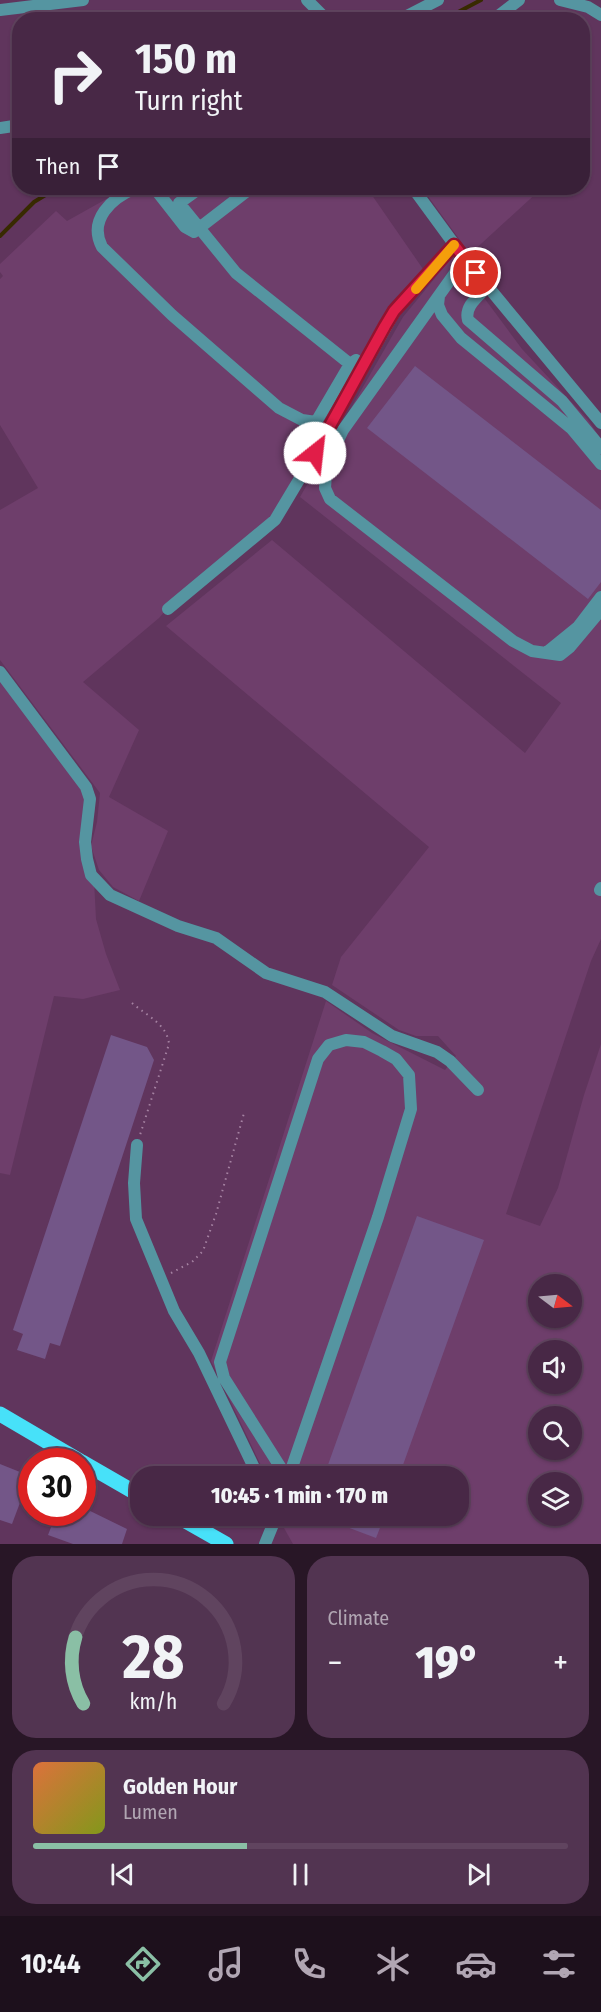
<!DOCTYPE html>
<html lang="en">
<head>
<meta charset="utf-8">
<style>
  :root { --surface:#482846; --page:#523451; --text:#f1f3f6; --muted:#b1a6b3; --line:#60445f; --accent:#8abfa5 }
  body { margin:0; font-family:"Fira Sans Condensed",sans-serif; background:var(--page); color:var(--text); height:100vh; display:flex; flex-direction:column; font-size:22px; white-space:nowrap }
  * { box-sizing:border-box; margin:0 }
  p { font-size:20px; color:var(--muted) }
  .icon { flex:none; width:33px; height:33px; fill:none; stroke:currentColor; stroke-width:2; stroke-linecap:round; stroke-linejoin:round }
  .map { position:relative; height:1544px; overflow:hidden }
  .side { display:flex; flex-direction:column; gap:12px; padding:12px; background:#281626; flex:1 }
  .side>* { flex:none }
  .banner { position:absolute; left:12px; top:12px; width:578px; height:183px; border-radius:24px; box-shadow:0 2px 4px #0004,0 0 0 2px var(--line); background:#482846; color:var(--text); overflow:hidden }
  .needle { width:39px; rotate:106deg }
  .tools { position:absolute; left:528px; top:1274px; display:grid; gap:12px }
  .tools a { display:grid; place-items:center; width:54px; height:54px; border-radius:50%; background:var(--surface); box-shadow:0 2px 4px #0004,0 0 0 2px var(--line); font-size:30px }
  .speed { position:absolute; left:18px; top:1448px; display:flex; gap:12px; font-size:30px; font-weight:700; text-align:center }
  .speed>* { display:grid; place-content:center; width:78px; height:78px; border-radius:50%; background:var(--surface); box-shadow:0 2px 4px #0004,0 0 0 2px var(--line); line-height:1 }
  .speed .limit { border:9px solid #d22; background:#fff; color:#111 }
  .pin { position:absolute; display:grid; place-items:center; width:51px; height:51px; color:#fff; margin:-26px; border:3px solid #fff; border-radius:50%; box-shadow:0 2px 6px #0007 }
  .me { position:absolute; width:66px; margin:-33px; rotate:29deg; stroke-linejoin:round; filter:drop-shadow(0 0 4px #0008) }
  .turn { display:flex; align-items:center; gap:21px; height:126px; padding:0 24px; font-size:27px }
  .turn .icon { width:78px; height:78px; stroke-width:2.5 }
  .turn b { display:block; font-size:42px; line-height:51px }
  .then { display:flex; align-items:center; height:57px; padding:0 24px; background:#0003; gap:12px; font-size:22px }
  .big { font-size:45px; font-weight:800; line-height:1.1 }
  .side .widget { flex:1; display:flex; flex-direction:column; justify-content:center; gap:9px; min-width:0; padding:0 21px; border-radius:24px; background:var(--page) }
  .side .dial { align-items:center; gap:0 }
  .dial svg { height:156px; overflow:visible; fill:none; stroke:var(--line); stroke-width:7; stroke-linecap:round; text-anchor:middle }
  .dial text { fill:var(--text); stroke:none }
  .song { display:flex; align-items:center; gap:18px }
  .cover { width:72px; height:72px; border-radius:9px; background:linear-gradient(135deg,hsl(20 70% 55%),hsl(70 70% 35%)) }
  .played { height:6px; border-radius:3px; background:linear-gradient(90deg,var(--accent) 40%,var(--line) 40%) }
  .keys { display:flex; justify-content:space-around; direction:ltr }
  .heat { display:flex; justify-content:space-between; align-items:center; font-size:33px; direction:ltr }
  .side .tiles { flex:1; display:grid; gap:12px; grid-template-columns:1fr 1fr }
  .widget:last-child { grid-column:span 2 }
  .trip { position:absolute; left:130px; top:1466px; width:339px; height:60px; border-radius:24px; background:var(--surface); box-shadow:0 2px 4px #0004,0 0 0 2px var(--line); font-weight:800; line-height:60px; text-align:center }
  .tab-bar { display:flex; height:96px; justify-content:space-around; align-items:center; background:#1d101c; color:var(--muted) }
  .tab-bar .icon { width:42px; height:42px }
  .tab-bar .active { color:var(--accent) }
  .tab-bar b { font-size:27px; color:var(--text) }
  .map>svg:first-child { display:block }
</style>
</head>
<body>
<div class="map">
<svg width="601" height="1544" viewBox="0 0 601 1544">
  <rect width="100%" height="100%" fill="#60355d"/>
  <!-- built -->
  <path fill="#6e3e6b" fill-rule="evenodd" d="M 126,188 L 367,188 L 423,269 L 390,304 L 268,523 L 173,602 L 159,618 L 83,682 L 139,730 L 109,797 L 168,831 L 139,901 L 113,887 L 99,870 L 91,846 L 97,822 L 100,793 L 0,660 L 0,510 L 38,488 L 0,425 L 0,279 L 3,276 L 0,272 L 0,264 L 56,211 L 67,221 Z
    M 422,188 L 542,188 L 470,254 Z
    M 453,256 L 522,349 L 588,420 L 601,439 L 601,939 L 591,961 L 506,1214 L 540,1226 L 558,1188 L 584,1095 L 601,1044 L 601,1544 L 293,1544 L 284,1528 L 287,1519 L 285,1515 L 459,1515 L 459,1476 L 266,1476 L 211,1361 L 326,1001 L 372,1033 L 445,1070 L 456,1056 L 438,1036 L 416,1036 L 399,1030 L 332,985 L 341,957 L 429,847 L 166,626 L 272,540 L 525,753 L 561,703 L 300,497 L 403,317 ZM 538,1284 L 572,1284 L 572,1317 L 538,1317 ZM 538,1350 L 572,1350 L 572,1383 L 538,1383 ZM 538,1416 L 572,1416 L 572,1449 L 538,1449 ZM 538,1482 L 572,1482 L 572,1515 L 538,1515 Z
    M 0,665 L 94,793 L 95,809 L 88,842 L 94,880 L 96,919 L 106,954 L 120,990 L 83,999 L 54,996 L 10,1175 L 0,1173 Z"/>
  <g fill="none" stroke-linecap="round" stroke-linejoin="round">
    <!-- stream -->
    <path stroke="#382a00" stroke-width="4" d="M 443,20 L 481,0
      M 0,236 L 34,202 L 57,188"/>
  </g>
  <!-- building -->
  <path fill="#735688" d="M 415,366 L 601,510 L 601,582 L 588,599 L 367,428 Z
    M 111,1035 L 147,1047 L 154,1060 L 60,1346 L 50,1343 L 45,1359 L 17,1350 L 23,1334 L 13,1330 Z
    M 417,1216 L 484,1240 L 399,1476 L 324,1476 Z
    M 0,1464 L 30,1476 L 12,1524 L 0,1520 Z
    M 82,1507 L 127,1529 L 122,1544 L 73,1544 L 48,1535 L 57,1512 L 82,1512 Z
    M 315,1515 L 385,1515 L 376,1538 Z"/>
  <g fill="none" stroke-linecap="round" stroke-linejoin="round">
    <!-- path -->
    <path stroke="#a582a2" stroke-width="2" stroke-dasharray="1.5 4.5" stroke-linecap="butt" d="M 132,1003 C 147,1016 167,1024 169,1044 L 140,1135
      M 171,1273 L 192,1262 L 203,1251 L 216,1214 L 244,1113"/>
    <!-- minor -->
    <path stroke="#5595a1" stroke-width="12" d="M 307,0 L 327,20
      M 560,0 L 588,7 L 601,15
      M 0,10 L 83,0
      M 399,20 L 438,0
      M 493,20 L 519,0
      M 0,128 L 20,125
      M 136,188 C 111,198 88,220 102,247 L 172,315 L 279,408 L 302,420 L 316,422
      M 152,188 L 156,190 L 185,227 L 194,232 L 251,188
      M 200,188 L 179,203 L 236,273 L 350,364
      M 413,188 L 465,259 L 601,423
      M 465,259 L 343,430 L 332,453 L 326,474 L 325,488 L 330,499 L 513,641 L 532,651 L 560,655 L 570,647 L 601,610
      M 487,287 C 479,296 464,306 468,320 L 562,401 L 601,448
      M 439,296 L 438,305 L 442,315 L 461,338 L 571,428 L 601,464
      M 315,450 L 316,422 L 350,364 L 356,360
      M 168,609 L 275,520 L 315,453 L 395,311 L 454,245
      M 546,653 L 578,627 L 601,597
      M 0,672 L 86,787 L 90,799 L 85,842 L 87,859 L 91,875 L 110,895 L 178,926 L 216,938 L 266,973 L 325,992 L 392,1036 L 437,1052 L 450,1061 L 478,1090
      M 600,890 L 601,888
      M 137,1145 L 134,1183 L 136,1219 L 174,1311 L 199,1353 L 258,1476
      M 286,1476 L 224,1378 L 220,1362 L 318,1059 L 329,1045 L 346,1040 L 364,1042 L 382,1051 L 396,1059 L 409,1075 L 411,1109 L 378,1217 L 289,1476
      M 265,1544 L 274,1522 L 272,1515"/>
    <!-- major -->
    <path stroke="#47e1f9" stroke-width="15" d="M 0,1414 L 80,1461
      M 82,1462 L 141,1496
      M 175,1515 L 226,1544"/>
  </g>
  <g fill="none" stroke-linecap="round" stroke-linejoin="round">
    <!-- route casing -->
    <g stroke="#92132f" stroke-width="15">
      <path id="route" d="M 315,453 L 385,326 L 394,311 L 454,245 L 476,273"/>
    </g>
    <!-- route -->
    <use href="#route" stroke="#e11d48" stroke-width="10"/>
    <!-- slow -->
    <path stroke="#f59e0b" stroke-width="10" d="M 416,289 L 454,245"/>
  </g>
</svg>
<div class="tools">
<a><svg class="needle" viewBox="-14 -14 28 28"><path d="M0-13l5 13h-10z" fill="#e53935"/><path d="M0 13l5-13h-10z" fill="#b1a6b3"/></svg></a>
<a><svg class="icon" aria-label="sound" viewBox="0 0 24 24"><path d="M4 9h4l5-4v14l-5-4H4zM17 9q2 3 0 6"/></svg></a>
<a><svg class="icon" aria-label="search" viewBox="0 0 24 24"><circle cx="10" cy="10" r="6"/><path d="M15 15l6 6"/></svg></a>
<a><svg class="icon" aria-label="layers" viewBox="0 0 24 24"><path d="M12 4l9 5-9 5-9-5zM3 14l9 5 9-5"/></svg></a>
</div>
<div class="speed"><div class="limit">30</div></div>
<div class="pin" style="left:476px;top:273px;background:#d93025"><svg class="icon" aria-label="arrive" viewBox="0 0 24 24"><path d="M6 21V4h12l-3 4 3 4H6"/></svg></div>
<svg class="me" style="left:315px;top:453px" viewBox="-20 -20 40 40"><circle r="19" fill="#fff"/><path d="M0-13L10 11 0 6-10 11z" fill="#e11d48"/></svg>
<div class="trip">10:45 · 1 min · 170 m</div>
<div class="banner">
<div class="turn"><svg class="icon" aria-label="right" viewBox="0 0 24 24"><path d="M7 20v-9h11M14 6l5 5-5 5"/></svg><div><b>150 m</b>Turn right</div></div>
<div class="then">Then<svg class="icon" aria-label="arrive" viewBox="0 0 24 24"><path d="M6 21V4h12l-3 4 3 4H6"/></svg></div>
</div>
</div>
<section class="side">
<div class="tiles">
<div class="widget dial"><svg viewBox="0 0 100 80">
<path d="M14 69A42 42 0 1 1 86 69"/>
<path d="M14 69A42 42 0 0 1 10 35" stroke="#8abfa5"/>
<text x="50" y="56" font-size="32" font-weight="700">28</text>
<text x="50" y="72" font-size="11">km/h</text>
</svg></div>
<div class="widget"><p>Climate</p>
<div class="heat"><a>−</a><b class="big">19°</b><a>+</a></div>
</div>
<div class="widget">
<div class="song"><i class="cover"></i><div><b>Golden Hour</b><p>Lumen</p></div></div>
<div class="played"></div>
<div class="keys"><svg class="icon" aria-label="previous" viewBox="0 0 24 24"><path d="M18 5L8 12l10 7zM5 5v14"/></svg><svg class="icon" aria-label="pause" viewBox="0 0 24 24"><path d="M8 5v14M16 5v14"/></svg><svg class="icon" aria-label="next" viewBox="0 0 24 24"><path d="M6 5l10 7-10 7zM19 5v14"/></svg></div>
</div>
</div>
</section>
<nav class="tab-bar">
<b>10:44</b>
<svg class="icon active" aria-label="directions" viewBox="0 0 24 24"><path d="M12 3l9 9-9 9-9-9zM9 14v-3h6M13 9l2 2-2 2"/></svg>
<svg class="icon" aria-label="music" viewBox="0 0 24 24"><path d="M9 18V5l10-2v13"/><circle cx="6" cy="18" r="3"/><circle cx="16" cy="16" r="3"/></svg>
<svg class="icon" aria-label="phone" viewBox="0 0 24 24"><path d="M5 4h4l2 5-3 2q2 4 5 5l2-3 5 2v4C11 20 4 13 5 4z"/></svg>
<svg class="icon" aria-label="climate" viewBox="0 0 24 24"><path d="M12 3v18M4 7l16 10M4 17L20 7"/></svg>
<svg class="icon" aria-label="car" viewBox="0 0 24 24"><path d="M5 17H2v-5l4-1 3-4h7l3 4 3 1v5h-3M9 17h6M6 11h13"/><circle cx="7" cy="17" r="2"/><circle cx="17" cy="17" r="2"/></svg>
<svg class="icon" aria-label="filters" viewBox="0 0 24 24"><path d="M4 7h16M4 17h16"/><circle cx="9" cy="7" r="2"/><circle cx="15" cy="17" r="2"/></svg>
</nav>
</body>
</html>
